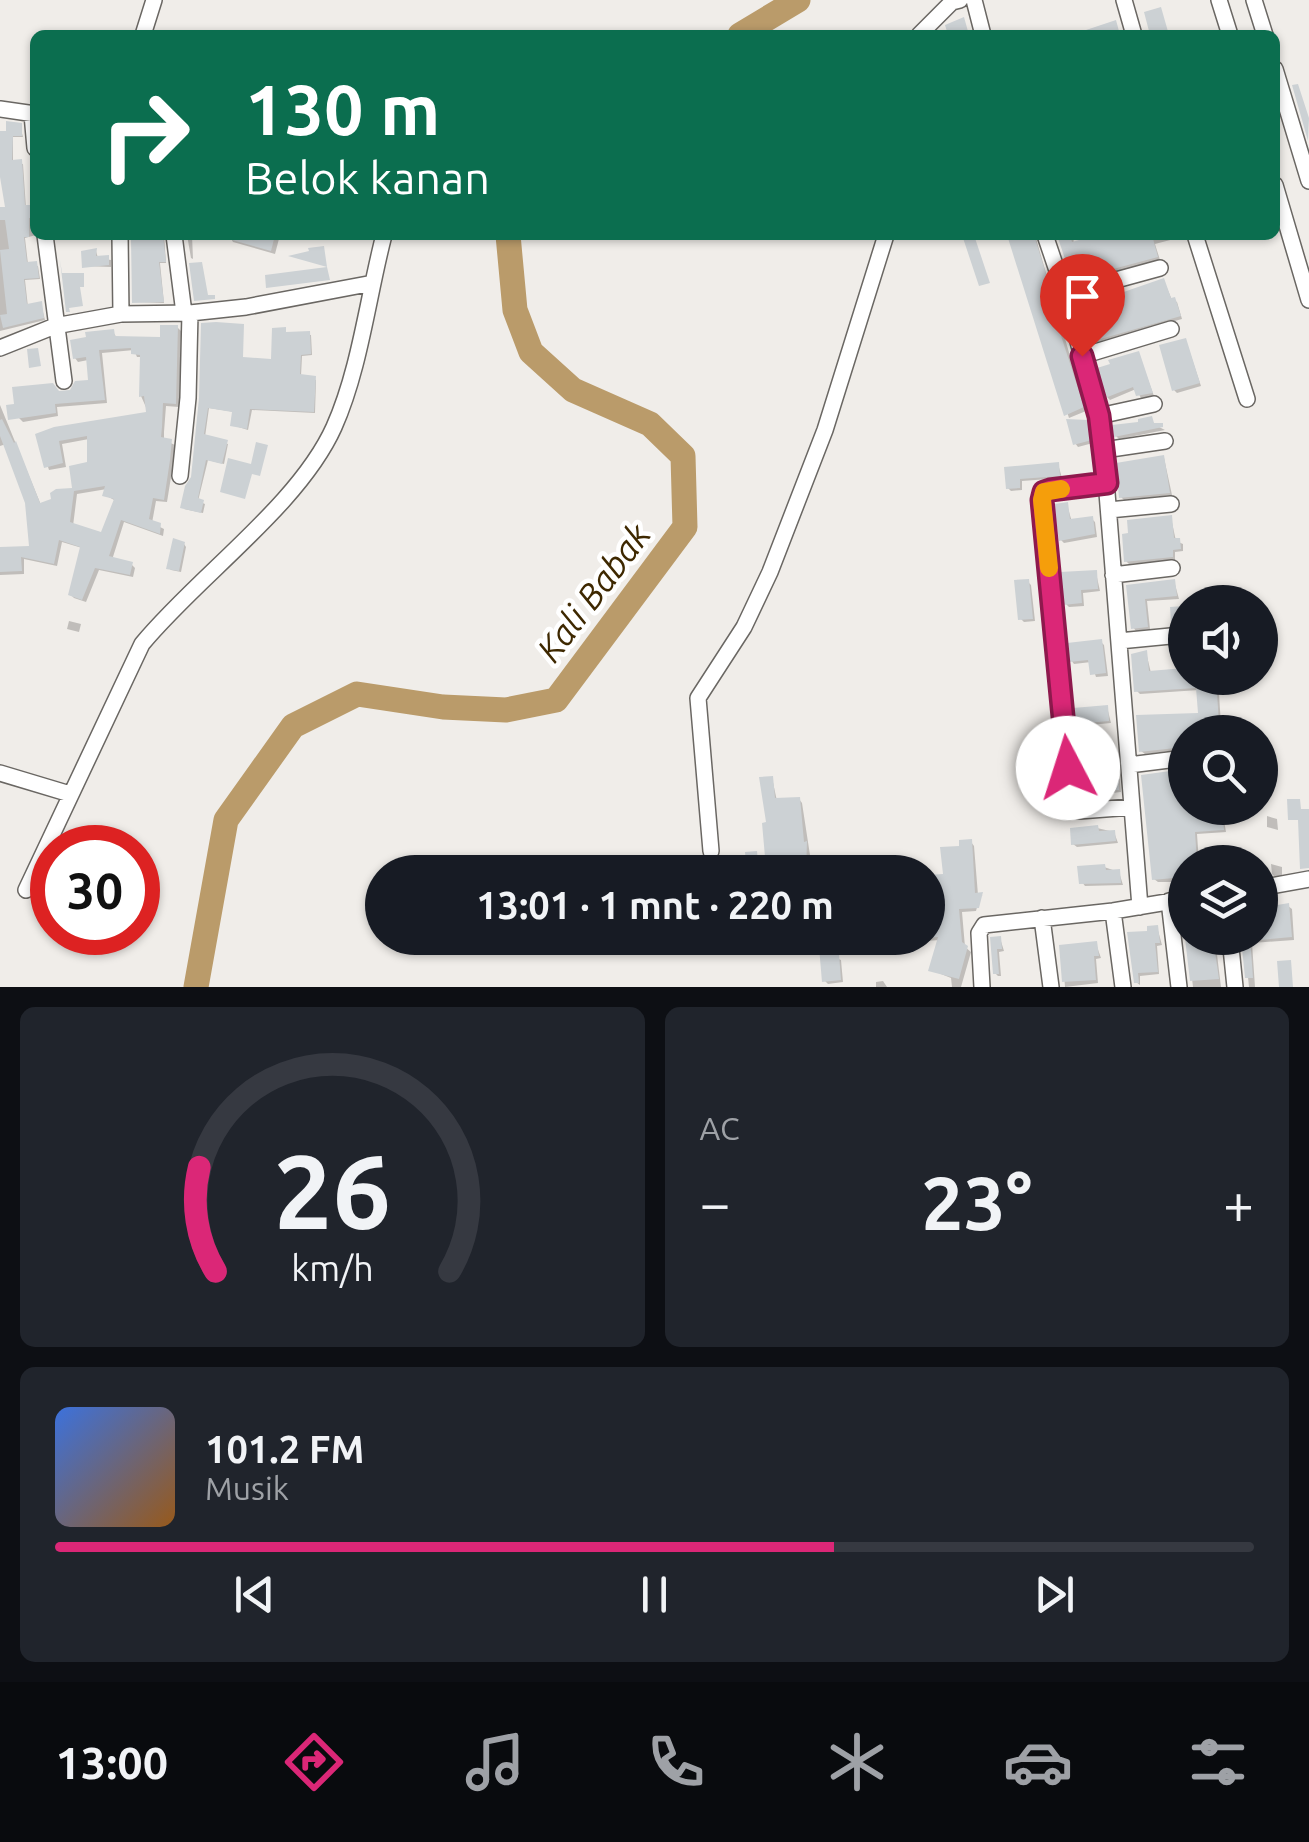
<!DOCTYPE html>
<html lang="id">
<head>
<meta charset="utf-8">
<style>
  :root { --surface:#171b24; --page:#20242c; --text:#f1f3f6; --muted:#9ea1a6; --line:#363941; --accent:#db2777 }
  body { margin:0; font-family:Ubuntu,sans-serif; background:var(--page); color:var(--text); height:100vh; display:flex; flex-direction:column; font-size:38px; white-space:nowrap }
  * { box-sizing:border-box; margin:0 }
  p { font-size:32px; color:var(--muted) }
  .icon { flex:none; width:55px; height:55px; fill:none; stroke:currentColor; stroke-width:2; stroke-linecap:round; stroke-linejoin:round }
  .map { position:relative; height:987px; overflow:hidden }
  .drawer { display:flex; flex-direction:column; gap:20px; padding:20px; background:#0d0f14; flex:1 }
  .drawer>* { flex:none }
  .hud { position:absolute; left:30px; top:30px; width:1250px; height:210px; border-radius:15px; box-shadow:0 2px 8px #0004; background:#0b6e4f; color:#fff; overflow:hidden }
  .fabs { position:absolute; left:1168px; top:585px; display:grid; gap:20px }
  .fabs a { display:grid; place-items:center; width:110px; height:110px; border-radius:50%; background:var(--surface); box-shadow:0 2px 8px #0004; font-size:50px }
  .speed { position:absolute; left:30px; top:825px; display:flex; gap:20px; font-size:50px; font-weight:700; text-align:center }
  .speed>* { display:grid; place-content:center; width:130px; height:130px; border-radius:50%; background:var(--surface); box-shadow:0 2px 8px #0004; line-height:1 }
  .speed .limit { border:15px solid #d22; background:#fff; color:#111 }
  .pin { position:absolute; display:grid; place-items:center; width:85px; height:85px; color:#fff; margin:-102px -42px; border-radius:50% 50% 50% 0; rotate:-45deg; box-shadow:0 0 10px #0007 }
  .pin .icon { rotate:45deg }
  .me { position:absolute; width:110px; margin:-55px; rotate:355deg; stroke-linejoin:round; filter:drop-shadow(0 0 8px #0008) }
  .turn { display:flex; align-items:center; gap:35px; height:210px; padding:0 50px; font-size:45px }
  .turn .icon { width:130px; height:130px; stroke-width:2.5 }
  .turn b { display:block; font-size:70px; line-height:85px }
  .big { font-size:75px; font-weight:700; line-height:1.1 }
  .drawer .tile { flex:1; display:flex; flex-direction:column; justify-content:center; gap:15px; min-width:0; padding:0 35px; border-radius:15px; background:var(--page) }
  .drawer .dial { align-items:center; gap:0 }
  .dial svg { height:260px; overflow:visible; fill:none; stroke:var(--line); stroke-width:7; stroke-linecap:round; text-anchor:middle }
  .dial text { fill:var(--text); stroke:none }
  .song { display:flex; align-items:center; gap:30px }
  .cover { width:120px; height:120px; border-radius:15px; background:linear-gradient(135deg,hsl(220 70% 55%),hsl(30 70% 35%)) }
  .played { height:10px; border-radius:5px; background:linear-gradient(90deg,var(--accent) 65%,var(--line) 65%) }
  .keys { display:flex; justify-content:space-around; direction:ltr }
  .heat { display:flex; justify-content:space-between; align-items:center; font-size:55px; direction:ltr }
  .drawer .tiles { flex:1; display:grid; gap:20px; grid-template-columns:1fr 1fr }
  .tile:last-child { grid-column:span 2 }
  .trip { position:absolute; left:365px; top:855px; width:580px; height:100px; border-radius:50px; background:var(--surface); box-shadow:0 2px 8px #0004; font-weight:700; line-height:100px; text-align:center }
  .dock { display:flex; height:160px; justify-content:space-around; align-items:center; background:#090b0e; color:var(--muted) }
  .dock .icon { width:70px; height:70px }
  .dock .on { color:var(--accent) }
  .dock b { font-size:45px; color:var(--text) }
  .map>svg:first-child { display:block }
</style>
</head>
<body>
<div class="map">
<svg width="1309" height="987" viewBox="0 0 1309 987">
  <rect width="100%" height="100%" fill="#f0ede9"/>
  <!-- shadow -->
  <path fill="#0003" fill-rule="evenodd" d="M 20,126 L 23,137 L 13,137 L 13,163 L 23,164 L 26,208 L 35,207 L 36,235 L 25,238 L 28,264 L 38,266 L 40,279 L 25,280 L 28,307 L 41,304 L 45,320 L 0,331 L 0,208 L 7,208 L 0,133 Z
    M 64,235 L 98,235 L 66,237 Z
    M 134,235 L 164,235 L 166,263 L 160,263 L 164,303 L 135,302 Z
    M 187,235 L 192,235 L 193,259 L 191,258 Z
    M 229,235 L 280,235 L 275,254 L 233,242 Z
    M 1010,235 L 1035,235 L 1086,411 L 1069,418 Z
    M 1060,235 L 1073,235 L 1074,244 L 1100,235 L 1173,235 L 1174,239 L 1155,244 L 1160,260 L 1078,283 Z
    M 96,251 L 98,258 L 111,260 L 111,267 L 84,266 Z
    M 1164,281 L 1172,300 L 1177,302 L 1182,319 L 1095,343 L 1092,340 L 1087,302 L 1091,306 Z
    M 243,326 L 243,360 L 273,361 L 285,330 L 287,334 L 311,335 L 312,355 L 302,356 L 301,376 L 316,380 L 315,413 L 252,410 L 248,430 L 232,425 L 235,412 L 209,408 L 205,437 L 228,444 L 224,464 L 208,460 L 198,501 L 205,504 L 203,513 L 184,509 L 194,478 L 202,399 Z
    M 177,327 L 181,331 L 179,407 L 166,406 L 164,432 L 164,440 L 175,445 L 173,465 L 167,502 L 156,501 L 152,523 L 164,529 L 163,536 L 124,522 L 112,560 L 131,564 L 135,568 L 133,577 L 99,570 L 86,602 L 74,598 L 70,594 L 82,548 L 62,542 L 57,566 L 24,559 L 24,574 L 0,575 L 0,549 L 32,548 L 28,502 L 6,444 L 0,446 L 0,405 L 41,505 L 75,490 L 90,464 L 89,439 L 62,444 L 66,467 L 49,470 L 38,436 L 149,414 L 141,396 L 142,357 L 137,357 L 134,350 L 102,353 L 107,403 L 57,407 L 58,416 L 23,422 L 19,418 L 56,390 L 64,395 L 91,382 L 88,360 L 78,362 L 75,358 L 113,332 L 117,338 L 156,340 ZM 107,489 L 105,495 L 116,501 L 102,536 L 73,526 L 77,494 Z
    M 1186,341 L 1201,386 L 1177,393 L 1174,390 Z
    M 1138,353 L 1154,396 L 1141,398 L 1136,389 L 1110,400 L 1107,397 Z
    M 1151,419 L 1155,425 L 1165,430 L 1119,439 L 1116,436 Z
    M 1087,423 L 1093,443 L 1078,447 L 1075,443 Z
    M 1164,458 L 1172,495 L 1124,500 L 1121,497 Z
    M 1058,464 L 1062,478 L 1022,481 L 1022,490 L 1011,491 L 1008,488 L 1007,469 Z
    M 1067,505 L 1072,522 L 1092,519 L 1095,522 L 1097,537 L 1064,543 L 1061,540 Z
    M 1171,518 L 1176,541 L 1183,544 L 1183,551 L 1175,552 L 1175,560 L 1129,564 L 1126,561 Z
    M 184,544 L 186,547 L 181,572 L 171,570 L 169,568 Z
    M 1096,573 L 1100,591 L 1083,593 L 1084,606 L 1069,607 L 1066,604 Z
    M 1174,581 L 1179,599 L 1147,601 L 1150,629 L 1136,631 L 1133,627 L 1128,587 Z
    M 1028,582 L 1031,585 L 1035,621 L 1024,622 L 1021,619 Z
    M 69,621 L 81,624 L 79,632 L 67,629 Z
    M 1101,642 L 1104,645 L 1108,676 L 1096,677 L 1091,662 L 1074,664 L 1071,660 Z
    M 1146,652 L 1151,673 L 1185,670 L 1185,678 L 1218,678 L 1221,725 L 1192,728 L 1193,732 L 1185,732 L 1185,749 L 1145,754 L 1141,751 L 1201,716 L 1199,690 L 1140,694 L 1137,691 Z
    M 1107,707 L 1111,723 L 1080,726 L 1077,723 Z
    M 1109,748 L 1112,751 L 1114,776 L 1120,779 L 1121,792 L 1112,793 L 1108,787 L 1086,790 L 1083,787 Z
    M 1185,770 L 1185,808 L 1222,808 L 1226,832 L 1197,834 L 1199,862 L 1185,862 L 1185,882 L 1158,882 L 1154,879 Z
    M 772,778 L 777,801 L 799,799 L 802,803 L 810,855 L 807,856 L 808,872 L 784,872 L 783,858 L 770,859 L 767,855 Z
    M 1267,816 L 1277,819 L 1278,830 L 1267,827 Z
    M 1097,828 L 1114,832 L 1118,843 L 1077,847 L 1073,844 Z
    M 971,842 L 974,846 L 978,895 L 983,896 L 980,896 L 976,911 L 962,912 L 965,947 L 971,952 L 961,987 L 952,987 L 951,978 L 931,970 L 940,940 L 926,941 L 922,938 L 928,938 L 928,905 L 934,904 L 962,848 Z
    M 1271,864 L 1282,867 L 1282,876 L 1275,877 L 1272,874 Z
    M 1104,867 L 1119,872 L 1123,885 L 1085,886 L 1082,882 Z
    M 1288,906 L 1292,909 L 1294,940 L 1252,943 L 1255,987 L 1249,987 L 1244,938 L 1260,938 L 1260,910 Z
    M 1157,927 L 1162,945 L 1157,946 L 1159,974 L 1140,976 L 1140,985 L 1136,982 L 1130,935 L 1150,933 Z
    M 776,938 L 789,938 L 789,946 L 779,947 Z
    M 797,938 L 832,938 L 834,957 L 841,960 L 843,982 L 828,984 L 824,980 L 822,949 L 801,951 Z
    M 1000,938 L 1004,951 L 999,952 L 1001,976 L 998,976 L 995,973 L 993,939 Z
    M 1187,938 L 1215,938 L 1221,987 L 1193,987 Z
    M 1096,944 L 1101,958 L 1096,959 L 1098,983 L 1065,987 L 1062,947 Z
    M 883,981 L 887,987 L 876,987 L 876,982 Z"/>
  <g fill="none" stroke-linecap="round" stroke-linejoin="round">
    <!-- river -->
    <path stroke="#ba9b6a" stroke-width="25" d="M 740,35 L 798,0
      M 196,987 L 226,820 L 293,726 L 357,694 L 443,707 L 506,710 L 556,700 L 685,527 L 683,456 L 650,424 L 573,390 L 531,352 L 515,310 L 508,235"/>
  </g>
  <!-- building -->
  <path fill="#ccd1d4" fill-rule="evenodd" d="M 1161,7 L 1169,35 L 1150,35 L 1144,12 Z
    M 964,17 L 969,35 L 948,35 L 945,25 Z
    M 1116,20 L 1120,35 L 1077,35 L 1077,33 Z
    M 1298,84 L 1309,118 L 1308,141 L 1292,85 Z
    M 6,121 L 22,123 L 22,136 L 13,136 L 12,160 L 22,159 L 25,205 L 31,205 L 32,218 L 29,218 L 29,237 L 24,237 L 27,262 L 37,261 L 39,278 L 24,279 L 27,304 L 42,301 L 44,318 L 3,328 L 0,315 L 7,314 L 0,250 L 9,249 L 5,220 L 0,220 L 0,207 L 5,207 L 0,177 L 0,131 L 6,131 Z
    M 163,235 L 166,262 L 159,262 L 164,302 L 132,303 L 131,240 L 151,240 L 150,236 Z
    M 225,235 L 275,235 L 271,251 L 225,238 Z
    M 962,235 L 974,235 L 990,283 L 979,286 Z
    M 1007,235 L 1034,235 L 1058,313 L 1054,314 L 1084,407 L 1064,416 Z
    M 1070,235 L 1072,242 L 1096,235 L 1152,235 L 1158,257 L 1072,280 L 1058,238 Z
    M 324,246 L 327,267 L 288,256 L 309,251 L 308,248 Z
    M 97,248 L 96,256 L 109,255 L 109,265 L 82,268 L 81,251 Z
    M 60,260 L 62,273 L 84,273 L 84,287 L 80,287 L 83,306 L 69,308 L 70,312 L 66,312 Z
    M 202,262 L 208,295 L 215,295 L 215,299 L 194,301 L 189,263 Z
    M 327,267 L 330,280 L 266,288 L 265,275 Z
    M 1164,278 L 1171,298 L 1175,297 L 1181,316 L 1090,342 L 1079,302 L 1088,299 L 1089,304 Z
    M 216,322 L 244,324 L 243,357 L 271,359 L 272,328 L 286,327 L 286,332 L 310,331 L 311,354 L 301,355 L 300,374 L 316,376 L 314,412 L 250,409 L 247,429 L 230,426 L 232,412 L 208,408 L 204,434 L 228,440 L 222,464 L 206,460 L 198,498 L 204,500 L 201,513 L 180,508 L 185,486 L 191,477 L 199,398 L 201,323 Z
    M 160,325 L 178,325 L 176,404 L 163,403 L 162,427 L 161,437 L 172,439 L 170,460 L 164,500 L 153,498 L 149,519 L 161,523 L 160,534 L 121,520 L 109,556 L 133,562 L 130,575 L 95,568 L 82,600 L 68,595 L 80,547 L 59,540 L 54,564 L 21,557 L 22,571 L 0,572 L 0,547 L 29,546 L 25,503 L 0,436 L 0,420 L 2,419 L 14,443 L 16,441 L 40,503 L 51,499 L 50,493 L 56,489 L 72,488 L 69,466 L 87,462 L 87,436 L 59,441 L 63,463 L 44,468 L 35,434 L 54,427 L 146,412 L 144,396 L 139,397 L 140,355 L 131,354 L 131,348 L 99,350 L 105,400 L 55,404 L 56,413 L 8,420 L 6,405 L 14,404 L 12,387 L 53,383 L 59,391 L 70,390 L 75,381 L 88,380 L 86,357 L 73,359 L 70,340 L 86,337 L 85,332 L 114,329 L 115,336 L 160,337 ZM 105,486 L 102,496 L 114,499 L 101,532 L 70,522 L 74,491 Z
    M 1186,338 L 1200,383 L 1172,391 L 1159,345 Z
    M 38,348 L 41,366 L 29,368 L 27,349 Z
    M 1139,351 L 1153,393 L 1136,396 L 1133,387 L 1105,398 L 1097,368 L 1110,364 L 1108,360 Z
    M 1152,416 L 1154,423 L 1163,423 L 1163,427 L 1114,437 L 1112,425 L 1138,422 L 1138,419 Z
    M 1066,419 L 1088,420 L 1092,440 L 1073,445 Z
    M 256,442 L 268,445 L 260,476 L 252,474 L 245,499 L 220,492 L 228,458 L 251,464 Z
    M 1164,455 L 1170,493 L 1119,498 L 1116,463 Z
    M 1059,462 L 1060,476 L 1020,479 L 1020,488 L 1006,489 L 1004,467 Z
    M 1068,502 L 1070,519 L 1093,516 L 1095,534 L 1059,541 L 1054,504 Z
    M 1172,515 L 1174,538 L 1180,538 L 1181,549 L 1173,550 L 1173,557 L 1124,562 L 1122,534 L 1128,533 L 1127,520 Z
    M 173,538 L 185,542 L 179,571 L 166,569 Z
    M 1097,570 L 1098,589 L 1081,590 L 1082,603 L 1063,605 L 1060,572 Z
    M 1029,579 L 1033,619 L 1018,620 L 1014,580 Z
    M 1175,579 L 1177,596 L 1145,599 L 1148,627 L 1131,629 L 1126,585 Z
    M 1185,606 L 1185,620 L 1171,622 L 1170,607 Z
    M 1102,639 L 1106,673 L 1090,675 L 1088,660 L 1069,662 L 1067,643 Z
    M 1147,650 L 1149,671 L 1185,668 L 1185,678 L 1216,678 L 1219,723 L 1190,726 L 1191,730 L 1185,731 L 1185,747 L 1139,752 L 1136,715 L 1198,713 L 1196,688 L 1134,692 L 1131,654 Z
    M 1108,705 L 1109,721 L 1075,724 L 1073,708 Z
    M 1110,745 L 1112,774 L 1118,773 L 1119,790 L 1106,791 L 1106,784 L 1081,788 L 1079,769 L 1093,767 L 1091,747 Z
    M 1185,769 L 1185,808 L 1190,808 L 1190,812 L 1222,809 L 1224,830 L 1195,832 L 1197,862 L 1185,862 L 1185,877 L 1152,880 L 1141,775 Z
    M 773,776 L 775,798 L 800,797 L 804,842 L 807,841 L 806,872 L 782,872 L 780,855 L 765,857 L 762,823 L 766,822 L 759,777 Z
    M 1287,799 L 1300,799 L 1301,809 L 1309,809 L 1309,868 L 1300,869 L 1298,820 L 1288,820 Z
    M 1098,825 L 1099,831 L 1115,830 L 1116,841 L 1071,845 L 1070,828 Z
    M 972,839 L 975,893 L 983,892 L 979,908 L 959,909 L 962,942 L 968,946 L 959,979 L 928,971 L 938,937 L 928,938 L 928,902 L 931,902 L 929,875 L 943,874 L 940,847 L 959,846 L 959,840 Z
    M 757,851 L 759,872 L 747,872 L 745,852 Z
    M 1105,864 L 1106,870 L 1120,869 L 1121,883 L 1079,884 L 1077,866 Z
    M 1289,903 L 1292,937 L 1260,940 L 1260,908 Z
    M 1158,925 L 1160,943 L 1155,943 L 1158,972 L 1138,973 L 1139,983 L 1134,983 L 1127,932 L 1147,931 L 1147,926 Z
    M 1001,936 L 1002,949 L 997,949 L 999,974 L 993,974 L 990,937 Z
    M 795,938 L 836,938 L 832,954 L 839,954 L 841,980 L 822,982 L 819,947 L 796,949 Z
    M 1185,938 L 1213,938 L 1219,979 L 1190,981 Z
    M 1241,938 L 1250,938 L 1253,978 L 1245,978 Z
    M 1097,941 L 1099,956 L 1094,956 L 1096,980 L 1062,982 L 1059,945 Z
    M 1291,960 L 1293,987 L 1279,987 L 1277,961 Z"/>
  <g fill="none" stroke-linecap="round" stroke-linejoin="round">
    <!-- minor casing -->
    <g stroke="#6a6763" stroke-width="18">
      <path id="minor" d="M 974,0 L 983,35
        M 1124,0 L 1134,35
        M 1219,0 L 1230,35
        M 1254,0 L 1265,35
        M 143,35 L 154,0
        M 919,35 L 952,2 L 960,0
        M 1275,69 L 1309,181
        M 0,109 L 35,114
        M 32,114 L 35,148
        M 1275,185 L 1309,300
        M 45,235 L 64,381
        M 120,235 L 121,314
        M 174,235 L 184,313
        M 1045,235 L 1065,294 L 1102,430 L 1140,907
        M 1195,235 L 1247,399
        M 1065,294 L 1160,268
        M 0,348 L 55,326 L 121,314 L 190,313 L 246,307 L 373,283
        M 1082,356 L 1171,329
        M 1099,416 L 1154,404
        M 1104,450 L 1165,441
        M 180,476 L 188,398 L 190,313
        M 1107,483 L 1050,490 L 1045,492 L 1042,500 L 1071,805 L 1079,811 L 1132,807
        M 1109,510 L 1171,504
        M 1113,575 L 1172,568
        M 1119,641 L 1181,635
        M 1129,765 L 1185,758
        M 0,773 L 70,794
        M 711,851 L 698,698 L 744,627 L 770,572 L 825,430 L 886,235
        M 1260,888 L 1309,879
        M 26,890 L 142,644 C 198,576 299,505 334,427 C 360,369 368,296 384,235
        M 1169,901 L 1179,987
        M 1113,911 L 1123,987
        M 1042,918 L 1051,987
        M 1230,938 L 1235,987
        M 982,987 L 979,933 L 984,925 L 1113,911 L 1185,899"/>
    </g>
    <!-- minor -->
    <use href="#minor" stroke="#fff" stroke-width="15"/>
  </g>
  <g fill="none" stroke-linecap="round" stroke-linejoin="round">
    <!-- route casing -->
    <g stroke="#8e194d" stroke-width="25">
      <path id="route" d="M 1068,768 L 1042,500 L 1044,492 L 1050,490 L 1107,483 L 1099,416 L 1082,356"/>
    </g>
    <!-- route -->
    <use href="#route" stroke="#db2777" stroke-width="18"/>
    <!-- slow -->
    <path stroke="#f59e0b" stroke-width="18" d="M 1049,568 L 1042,500 L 1044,492 L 1061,489"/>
  </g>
  <g text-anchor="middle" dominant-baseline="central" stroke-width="9" stroke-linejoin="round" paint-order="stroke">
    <!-- water labels -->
    <g font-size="35" font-style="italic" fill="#3e2800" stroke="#fff">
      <text transform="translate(593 592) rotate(-53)">Kali Babak</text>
    </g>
  </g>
</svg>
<div class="fabs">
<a><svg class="icon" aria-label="sound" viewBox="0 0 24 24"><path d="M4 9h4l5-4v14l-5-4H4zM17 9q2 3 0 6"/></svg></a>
<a><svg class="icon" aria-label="search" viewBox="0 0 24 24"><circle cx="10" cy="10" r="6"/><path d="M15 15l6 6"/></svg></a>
<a><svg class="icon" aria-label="layers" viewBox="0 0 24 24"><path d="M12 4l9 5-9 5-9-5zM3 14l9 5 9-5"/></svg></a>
</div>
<div class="speed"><div class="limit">30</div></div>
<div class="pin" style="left:1082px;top:356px;background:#d93025"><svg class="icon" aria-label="arrive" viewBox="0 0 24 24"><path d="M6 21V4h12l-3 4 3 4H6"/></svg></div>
<svg class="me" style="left:1068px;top:768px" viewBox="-20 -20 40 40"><circle r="19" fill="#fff"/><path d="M0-13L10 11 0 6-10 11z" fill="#db2777"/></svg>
<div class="trip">13:01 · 1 mnt · 220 m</div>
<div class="hud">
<div class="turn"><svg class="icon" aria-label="right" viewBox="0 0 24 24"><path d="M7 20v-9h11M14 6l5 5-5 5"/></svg><div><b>130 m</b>Belok kanan</div></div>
</div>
</div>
<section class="drawer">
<div class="tiles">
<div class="tile dial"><svg viewBox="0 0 100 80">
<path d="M14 69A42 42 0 1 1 86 69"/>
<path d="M14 69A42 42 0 0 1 9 37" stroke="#db2777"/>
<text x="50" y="56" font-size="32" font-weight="700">26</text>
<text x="50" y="72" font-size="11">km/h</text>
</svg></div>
<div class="tile"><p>AC</p>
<div class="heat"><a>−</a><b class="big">23°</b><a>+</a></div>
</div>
<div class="tile">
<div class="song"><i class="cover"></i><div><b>101.2 FM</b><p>Musik</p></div></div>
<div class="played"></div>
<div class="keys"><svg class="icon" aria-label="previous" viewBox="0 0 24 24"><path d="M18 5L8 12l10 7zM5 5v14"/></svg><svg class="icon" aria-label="pause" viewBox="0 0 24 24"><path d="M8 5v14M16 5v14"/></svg><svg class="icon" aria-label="next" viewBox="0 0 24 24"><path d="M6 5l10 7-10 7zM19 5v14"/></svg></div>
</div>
</div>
</section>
<nav class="dock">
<b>13:00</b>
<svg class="icon on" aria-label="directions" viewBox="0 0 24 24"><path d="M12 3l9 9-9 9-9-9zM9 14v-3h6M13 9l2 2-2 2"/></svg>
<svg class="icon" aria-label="music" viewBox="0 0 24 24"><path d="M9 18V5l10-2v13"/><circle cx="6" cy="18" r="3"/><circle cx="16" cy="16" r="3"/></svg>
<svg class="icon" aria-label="phone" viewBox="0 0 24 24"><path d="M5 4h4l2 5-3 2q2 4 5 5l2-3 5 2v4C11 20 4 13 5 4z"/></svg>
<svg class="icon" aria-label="climate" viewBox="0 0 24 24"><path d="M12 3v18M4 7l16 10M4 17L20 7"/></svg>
<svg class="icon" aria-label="car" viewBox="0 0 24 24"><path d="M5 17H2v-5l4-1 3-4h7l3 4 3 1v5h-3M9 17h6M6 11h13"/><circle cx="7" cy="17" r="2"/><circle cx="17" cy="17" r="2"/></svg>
<svg class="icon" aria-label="filters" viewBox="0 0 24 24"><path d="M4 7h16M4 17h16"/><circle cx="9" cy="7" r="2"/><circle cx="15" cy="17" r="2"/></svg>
</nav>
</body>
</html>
